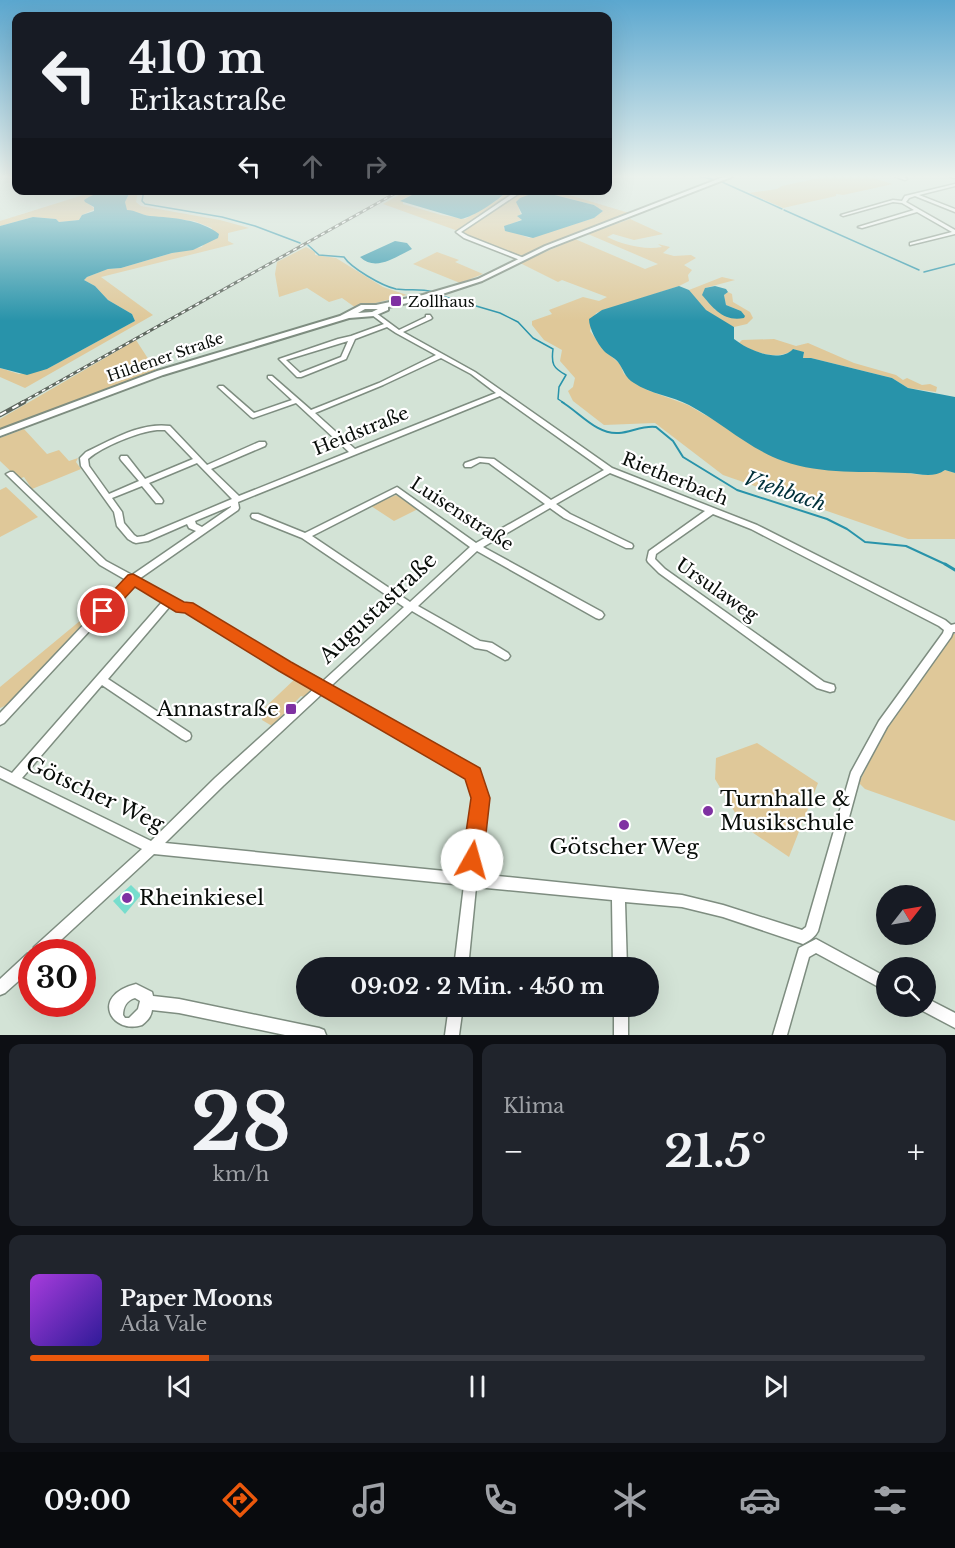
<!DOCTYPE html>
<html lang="de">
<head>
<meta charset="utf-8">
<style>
  :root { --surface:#171b24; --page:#20242c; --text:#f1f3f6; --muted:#9ea1a6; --line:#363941; --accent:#ea580c }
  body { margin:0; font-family:"Libre Baskerville",serif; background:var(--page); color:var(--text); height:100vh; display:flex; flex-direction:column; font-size:22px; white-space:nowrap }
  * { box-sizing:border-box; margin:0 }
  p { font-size:20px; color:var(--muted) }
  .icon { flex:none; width:33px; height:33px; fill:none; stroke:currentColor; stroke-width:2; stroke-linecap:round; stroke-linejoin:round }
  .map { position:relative; height:1035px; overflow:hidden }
  .sheet { display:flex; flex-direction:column; gap:9px; padding:9px; background:#0d0f14; flex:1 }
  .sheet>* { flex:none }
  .hud { position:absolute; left:12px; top:12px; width:600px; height:183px; border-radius:12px; box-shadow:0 6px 24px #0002; background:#171b24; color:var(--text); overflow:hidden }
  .needle { width:39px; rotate:59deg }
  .controls { position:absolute; left:876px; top:885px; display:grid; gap:12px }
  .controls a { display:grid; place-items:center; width:60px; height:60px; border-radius:50%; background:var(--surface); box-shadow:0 6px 24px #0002; font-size:30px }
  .speed { position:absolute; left:18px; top:939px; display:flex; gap:12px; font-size:30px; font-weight:700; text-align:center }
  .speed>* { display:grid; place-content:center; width:78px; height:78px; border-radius:50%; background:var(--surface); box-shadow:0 6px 24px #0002; line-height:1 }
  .speed .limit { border:9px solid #d22; background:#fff; color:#111 }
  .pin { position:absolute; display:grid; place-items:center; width:51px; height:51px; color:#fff; margin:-26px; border:3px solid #fff; border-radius:50%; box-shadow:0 2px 6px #0007 }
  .me { position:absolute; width:66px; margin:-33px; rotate:7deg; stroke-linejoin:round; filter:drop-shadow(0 0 4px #0008) }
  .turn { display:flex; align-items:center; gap:21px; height:126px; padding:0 18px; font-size:27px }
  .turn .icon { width:78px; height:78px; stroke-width:2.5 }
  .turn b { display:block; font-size:42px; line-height:51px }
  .lanes { display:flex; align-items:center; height:57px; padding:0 18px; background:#0003; justify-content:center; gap:30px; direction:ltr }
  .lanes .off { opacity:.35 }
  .big { font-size:45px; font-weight:700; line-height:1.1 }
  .sheet .tile { flex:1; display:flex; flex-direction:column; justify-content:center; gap:9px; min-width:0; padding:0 21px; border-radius:12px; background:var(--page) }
  .sheet .dial { align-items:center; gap:0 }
  .dial b { font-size:78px; line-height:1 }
  .song { display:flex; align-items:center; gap:18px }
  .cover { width:72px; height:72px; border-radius:9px; background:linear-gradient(135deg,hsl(280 70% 55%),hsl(250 70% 35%)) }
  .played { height:6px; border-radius:3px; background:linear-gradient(90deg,var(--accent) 20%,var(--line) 20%) }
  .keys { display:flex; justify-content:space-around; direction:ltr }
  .heat { display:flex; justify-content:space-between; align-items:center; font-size:33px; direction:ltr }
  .sheet .tiles { flex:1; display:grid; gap:9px; grid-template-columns:1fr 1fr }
  .tile:last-child { grid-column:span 2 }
  .trip { position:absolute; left:296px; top:957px; width:363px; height:60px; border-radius:30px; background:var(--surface); box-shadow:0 6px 24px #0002; font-weight:700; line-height:60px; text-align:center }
  .menu { display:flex; height:96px; justify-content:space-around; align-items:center; background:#090b0e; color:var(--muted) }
  .menu .icon { width:42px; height:42px }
  .menu .on { color:var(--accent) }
  .menu b { font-size:27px; color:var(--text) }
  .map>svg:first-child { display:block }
</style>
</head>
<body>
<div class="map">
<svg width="955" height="1035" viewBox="0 0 955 1035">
  <rect width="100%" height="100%" fill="#d3e3d6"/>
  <!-- green -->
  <path fill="#dfc899" d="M 813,176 L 866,176 L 893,184 L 843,195 L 836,194 L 836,196 L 783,208 L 749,193 L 777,189 L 782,186 L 819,178 Z
    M 96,191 L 108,191 L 84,200 L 95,209 L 82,215 L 80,220 L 59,222 L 56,219 L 33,217 L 0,226 L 0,221 Z
    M 126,191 L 138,191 L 136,202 L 141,206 L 220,220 L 249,228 L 228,233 L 228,241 L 234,244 L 101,277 L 153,315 L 25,388 L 0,377 L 0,368 L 19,374 L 47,369 L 135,321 L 132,314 L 108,300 L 95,286 L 84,280 L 87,277 L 108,269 L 121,268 L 172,253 L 202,247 L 212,228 L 194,221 L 148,216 L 126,210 L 125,202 L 129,195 Z
    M 406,191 L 420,191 L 403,199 L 403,204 L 441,215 L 465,219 L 501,198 L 507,191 L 540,191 L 517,202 L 522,219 L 503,228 L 529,238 L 594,218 L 603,211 L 594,205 L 541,191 L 556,191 L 629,213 L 523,255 L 518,255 L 462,235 L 461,232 L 474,224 L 470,223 L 458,231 L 383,204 Z
    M 630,219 L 663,234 L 634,240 L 613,234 L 607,237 C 624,245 643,250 662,247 L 658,244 L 670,247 L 663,253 L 674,256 L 691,255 L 696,258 L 684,265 L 692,270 L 688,275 L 689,281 L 679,286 L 596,313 L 590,331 L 604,350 L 620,364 L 624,374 L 647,390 L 688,405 L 705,415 L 908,473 C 920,475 934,477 945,470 L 955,473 L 955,539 L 908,539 L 723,475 L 655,423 L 604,425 L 573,401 L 568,391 L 573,387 L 575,378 L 560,361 L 562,350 L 544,340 L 532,325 L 532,321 L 552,314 L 549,310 L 583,297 L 599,301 L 607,297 L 562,280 L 558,282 L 520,263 L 575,239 L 645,269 L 658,264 L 588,234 Z
    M 306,247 L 315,252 L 315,255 L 336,258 L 383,287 L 407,295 L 356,308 L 342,298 L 329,302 L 307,288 L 279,297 L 275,274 L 277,262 Z
    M 437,252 L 459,260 L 455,262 L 483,274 L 460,283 L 413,264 Z
    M 722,277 L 735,280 L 705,288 L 715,310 L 741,311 L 726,305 L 724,295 L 728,292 L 732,294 L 733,302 L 750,312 L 753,318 L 747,324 L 734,327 C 718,320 696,307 689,290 Z
    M 774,339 L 796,346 L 808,343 L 854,363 L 896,375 L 903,380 L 907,378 L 922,385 L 930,384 L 937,387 L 936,392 L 908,388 L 892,378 L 811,358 L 803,358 L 804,354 L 794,349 C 781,361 753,353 739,343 L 742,340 Z
    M 136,340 L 156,371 L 0,430 L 0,419 Z
    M 24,429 L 47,454 L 59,450 L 69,461 L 78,458 L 76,462 L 81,469 L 32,489 L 24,477 L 19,479 L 0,461 L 0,438 Z
    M 6,487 L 38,517 L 0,537 L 0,490 Z
    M 396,495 L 418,509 L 394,521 L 371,506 Z
    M 104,601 L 7,705 L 0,708 L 0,687 Z
    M 953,634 L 955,634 L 955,821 L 865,789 L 859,783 L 887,726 Z
    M 297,677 L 314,687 L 304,697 L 301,696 L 272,726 L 262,720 L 261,711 Z
    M 757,743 L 818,783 L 789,857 L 743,826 L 715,779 L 716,758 Z"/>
  <!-- water -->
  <path fill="#2893aa" d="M 125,190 L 129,194 L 125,202 L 127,210 C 135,210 142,215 150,216 C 173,218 200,219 219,234 L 218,238 L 193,250 L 172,253 L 121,268 L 108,269 L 87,277 L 84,280 L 95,286 L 108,300 L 132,314 L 135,321 L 47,369 L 27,375 L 0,368 L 0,226 L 33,217 L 56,219 L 59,222 L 79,220 L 82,215 L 94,211 L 94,207 L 85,202 L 84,200 C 97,191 110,190 125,190 Z
    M 420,191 L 420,190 L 507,191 C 499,200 473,217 461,219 L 400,201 Z
    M 539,191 L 594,205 L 603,211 L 594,218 L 533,238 L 505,231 L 504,226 L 522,220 L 517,216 L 522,214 L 516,202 L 520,198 Z
    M 395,241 L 407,243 L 412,249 C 395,257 376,272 360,257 Z
    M 679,286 L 689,290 L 706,310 L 734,327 L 734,339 C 748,350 779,364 793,349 L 804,352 L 803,358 L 811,358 L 892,378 L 908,388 L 955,397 L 955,473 L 945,470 C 932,479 919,473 905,473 C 864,471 823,475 783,461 C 749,449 721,422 689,405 C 672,396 650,394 634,383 C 625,378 624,370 618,362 C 614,357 608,355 604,351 C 597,343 589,328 589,319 L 602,310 Z
    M 715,286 L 726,289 L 728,292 L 724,295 L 726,305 L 741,311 L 745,316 L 744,318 C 724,322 714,309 702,295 L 705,288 Z"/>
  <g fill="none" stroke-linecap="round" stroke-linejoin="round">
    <!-- stream-far2 -->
    <path stroke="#2893aa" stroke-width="1.5" d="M 697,176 L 716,180
      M 722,182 L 782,209
      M 144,190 L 142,201 L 145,204 L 222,217 L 255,226 L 300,243
      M 784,210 L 919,270
      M 308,245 L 319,255 L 344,257 C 351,268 382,286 396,289 C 409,291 420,288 433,292
      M 924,272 L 955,264
      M 442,296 L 500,313 L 518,322 L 533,338 L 553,349 C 551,364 553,368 566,375 L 559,387 L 558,399 L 564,403"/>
    <!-- stream-far1 -->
    <path stroke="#2893aa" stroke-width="2" d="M 562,402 C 580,413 597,435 619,433 C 631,432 644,425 656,427 L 673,441 L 683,457 L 737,490 L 827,519 L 847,529 L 865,542 L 906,546 L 947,565"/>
    <!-- stream -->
    <path stroke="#2893aa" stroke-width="3" d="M 945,564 L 955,570"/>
  </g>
  <!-- building -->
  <path fill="#77ddcd" d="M 131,885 L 141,895 L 125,914 L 113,901 Z"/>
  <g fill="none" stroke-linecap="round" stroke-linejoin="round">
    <!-- minor casing -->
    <g stroke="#7e8d80" stroke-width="3">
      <path id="minor" d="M 894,176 L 900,176 L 907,179 L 905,180 Z
        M 949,176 L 955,176 L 955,178 L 950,177 Z
        M 955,184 L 955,186 L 919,195 L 955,209 L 955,212 L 915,196 L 909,198 L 906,202 L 955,230 L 955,234 L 910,245 L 910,243 L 952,232 L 917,212 L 862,228 L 858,227 L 914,210 L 902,203 L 893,202 L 843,216 L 841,215 L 893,200 L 902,201 L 905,196 Z
        M 518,190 L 524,190 L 461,232 L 468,236 L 524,258 L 524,260 L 520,260 L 464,238 L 456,232 Z
        M 372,313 L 376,313 L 399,330 L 426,317 L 426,315 L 430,315 L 432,318 L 431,319 L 403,332 L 475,372 L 612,468 L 757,525 L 945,620 L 951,625 L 955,624 L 955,632 L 953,632 L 951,637 L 887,727 L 860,777 L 818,931 C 815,937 809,941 803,944 L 723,917 L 682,907 L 625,902 L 627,968 L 613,968 L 612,900 L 476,887 L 468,968 L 454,968 L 464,885 L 154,854 L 48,952 L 33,952 L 34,947 L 142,849 L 0,778 L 0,767 L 12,773 L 163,601 L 133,584 L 4,723 L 0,725 L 0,713 L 126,580 L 100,565 L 6,474 L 10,472 L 13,472 L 106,561 L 132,575 L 196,531 L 189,528 L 187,524 L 148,541 L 136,543 L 133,542 L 128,539 L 117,526 L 114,512 L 81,466 L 80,458 L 86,452 C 112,440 140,422 170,426 L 207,465 L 259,442 L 265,442 L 266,444 L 265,446 L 211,469 L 239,496 L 349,452 L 296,403 L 253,418 L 251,417 L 218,387 L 219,386 L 223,386 L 254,413 L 292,400 L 268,378 L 268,376 L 272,376 L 311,410 L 379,383 L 436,355 L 396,333 L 387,327 L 355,339 L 346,359 L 301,377 L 297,377 L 279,359 L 338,339 L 351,336 L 384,324 L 372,315 ZM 348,341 L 341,357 L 300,373 L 286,360 ZM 441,358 L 471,374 L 496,393 L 355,449 L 315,413 L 383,385 ZM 500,396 L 604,470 L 551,500 L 494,459 L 479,458 L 465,463 L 464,465 L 465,467 L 471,467 L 480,462 L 489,463 L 545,504 L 476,543 L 397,487 L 305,533 L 258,514 L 252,514 L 251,516 L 252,518 L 302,538 L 404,607 L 323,681 L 278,657 L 191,605 L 182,603 L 139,579 L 238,510 L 239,508 L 238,502 ZM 157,430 L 165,430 L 193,459 L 145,479 L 127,456 L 121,456 L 120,458 L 121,460 L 139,481 L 109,494 L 89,466 L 88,459 C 103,446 138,432 157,430 ZM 197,463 L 232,499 L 144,536 L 137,537 L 134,535 L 124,523 L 122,512 L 112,498 L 142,486 L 156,503 L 162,503 L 163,501 L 162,499 L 149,483 ZM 610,473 L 705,511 L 649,551 L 647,560 L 648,562 L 659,573 L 817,688 L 830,692 L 834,691 L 835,688 L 834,685 L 824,682 L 665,569 L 655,559 L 656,554 L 713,514 L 751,529 L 939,626 L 944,630 L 943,633 L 879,721 L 851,772 L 806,927 L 802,930 L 723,905 L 682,895 L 478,874 L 486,798 L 477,770 L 331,686 L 412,611 L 475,648 L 487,650 L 505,660 L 508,659 L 510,656 L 508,653 L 492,643 L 480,641 L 418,606 L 477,551 L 596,618 L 599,619 L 602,618 L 604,615 L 602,612 L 483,547 L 550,508 L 564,518 L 626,548 L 632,548 L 633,546 L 632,544 L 570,514 L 556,504 ZM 396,493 L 470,547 L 410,602 L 312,536 ZM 231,506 L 231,507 L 202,527 L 196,524 L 195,521 ZM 171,605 L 178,609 L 186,611 L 270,663 L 316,687 L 215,778 L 151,841 L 22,778 L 102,685 L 182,739 L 186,741 L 190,739 L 191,736 L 190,733 L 108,679 ZM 324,692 L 468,777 L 474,798 L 465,873 L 165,843 L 223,786 Z
        M 816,939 L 886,977 L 886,991 L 816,953 L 809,957 L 787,1035 L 773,1035 L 799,948 Z
        M 32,952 L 32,969 L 5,993 L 0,995 L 0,979 L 27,954 Z
        M 136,984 L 152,992 L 153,996 L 179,999 L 319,1028 L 324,1030 L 326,1035 L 285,1035 L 179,1013 L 152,1010 C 151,1017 148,1020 142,1025 C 112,1035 89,996 136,984 ZM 135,998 L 140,1001 L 138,1009 L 129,1018 L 125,1018 L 123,1015 C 123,1007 127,1000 135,998 Z
        M 926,998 L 955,1013 L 955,1028 L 921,1010 L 920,1006 L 926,1006 Z
        M 449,1006 L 463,1006 L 459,1035 L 445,1035 Z
        M 614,1006 L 628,1006 L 628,1035 L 614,1035 Z"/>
    </g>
    <!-- major casing -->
    <g stroke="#7e8d80" stroke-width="4">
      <path id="major" d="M 726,176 L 734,176 L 549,248 L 482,281 L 427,299 L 388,307 L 388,310 L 374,316 L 349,318 L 163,375 L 0,436 L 0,430 L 157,371 L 340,316 L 361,305 L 376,305 L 423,295 L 478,279 L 545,246 ZM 365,309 L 378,309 L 372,312 L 358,313 Z"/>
    </g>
    <!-- minor -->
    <use href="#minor" fill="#fff" fill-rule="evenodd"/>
    <!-- major -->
    <use href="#major" fill="#fff" fill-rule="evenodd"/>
    <!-- rail-far1 casing -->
    <g stroke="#5d665e" stroke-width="3">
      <path id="rail-far1" d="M 21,403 L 401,190"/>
    </g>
    <!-- rail casing -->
    <g stroke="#5d665e" stroke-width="4.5">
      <path id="rail" d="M 0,415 L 24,402"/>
    </g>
    <!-- rail-far1 -->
    <use href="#rail-far1" stroke="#fff" stroke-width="1.5" stroke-dasharray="4" stroke-linecap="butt"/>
    <!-- rail -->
    <use href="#rail" stroke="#fff" stroke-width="2" stroke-dasharray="7" stroke-linecap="butt"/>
  </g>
  <!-- sky -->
  <linearGradient id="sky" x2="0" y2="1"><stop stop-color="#5ba7cf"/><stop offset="0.55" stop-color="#ebf2ed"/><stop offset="1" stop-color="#ebf2ed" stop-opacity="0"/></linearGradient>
  <rect width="955" height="321" fill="url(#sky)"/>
  <!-- route -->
  <path fill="#ea580c" stroke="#983908" stroke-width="1.5" d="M 133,574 L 184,602 L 193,603 L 291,662 L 480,768 L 490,798 L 483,860 L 480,867 L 472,870 L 465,867 L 462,860 L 471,798 L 465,779 L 279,671 L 185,613 L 176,612 L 135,587 L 109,615 L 98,615 L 96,611 L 98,607 L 128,575 Z"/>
  <!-- markers -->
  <g fill="#7f31a2" stroke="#fff" stroke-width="2">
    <rect x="390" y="295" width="12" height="12" rx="3"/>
    <rect x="285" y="703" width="12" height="12" rx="3"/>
    <circle cx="708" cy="811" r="6"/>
    <circle cx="624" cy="825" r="6"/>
    <circle cx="127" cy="898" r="6"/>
  </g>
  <g text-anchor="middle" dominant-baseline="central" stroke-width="4.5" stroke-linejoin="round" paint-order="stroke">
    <!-- far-poi labels -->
    <g font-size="15" fill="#080d09" stroke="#fff" text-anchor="start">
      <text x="408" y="301">Zollhaus</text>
    </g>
    <!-- far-street labels -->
    <g font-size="15" fill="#080d09" stroke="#fff">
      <text transform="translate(165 357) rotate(-19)">Hildener Straße</text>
    </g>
    <!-- street labels -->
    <g font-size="18" fill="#080d09" stroke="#fff">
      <text transform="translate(361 431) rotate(-22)">Heidstraße</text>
      <text transform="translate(675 479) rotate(22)">Rietherbach</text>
      <text transform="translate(462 514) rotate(33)">Luisenstraße</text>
      <text transform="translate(717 590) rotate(35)">Ursulaweg</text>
    </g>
    <!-- water labels -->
    <g font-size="20" font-style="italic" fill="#00303a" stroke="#fff">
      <text transform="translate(785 491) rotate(19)">Viehbach</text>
    </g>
    <!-- near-street labels -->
    <g font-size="21" fill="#080d09" stroke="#fff">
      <text transform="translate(378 608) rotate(-43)">Augustastraße</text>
      <text transform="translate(95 794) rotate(25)">Götscher Weg</text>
    </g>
    <!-- near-poi labels -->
    <g font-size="21" fill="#080d09" stroke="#fff" text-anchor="start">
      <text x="279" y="709" text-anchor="end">Annastraße</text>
      <text x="720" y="799">Turnhalle &amp;<tspan x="720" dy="24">Musikschule</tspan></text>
      <text x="624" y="847" text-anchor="middle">Götscher Weg</text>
      <text x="139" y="898">Rheinkiesel</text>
    </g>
  </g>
</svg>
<div class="controls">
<a><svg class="needle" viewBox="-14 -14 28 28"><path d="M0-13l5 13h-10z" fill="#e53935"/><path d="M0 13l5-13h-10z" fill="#9ea1a6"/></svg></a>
<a><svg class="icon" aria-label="search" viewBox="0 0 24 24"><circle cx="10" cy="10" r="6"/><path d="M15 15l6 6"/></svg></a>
</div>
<div class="speed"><div class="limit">30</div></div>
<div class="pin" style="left:103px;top:611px;background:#d93025"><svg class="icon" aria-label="arrive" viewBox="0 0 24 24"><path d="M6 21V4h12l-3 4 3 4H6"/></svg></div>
<svg class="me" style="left:472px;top:860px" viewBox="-20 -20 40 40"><circle r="19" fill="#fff"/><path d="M0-13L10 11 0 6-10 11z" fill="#ea580c"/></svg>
<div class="trip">09:02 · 2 Min. · 450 m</div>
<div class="hud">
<div class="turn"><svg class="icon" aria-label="left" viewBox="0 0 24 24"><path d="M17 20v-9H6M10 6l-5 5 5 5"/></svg><div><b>410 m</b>Erikastraße</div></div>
<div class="lanes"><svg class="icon" aria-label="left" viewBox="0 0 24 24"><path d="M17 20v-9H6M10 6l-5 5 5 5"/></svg><svg class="icon off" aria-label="ahead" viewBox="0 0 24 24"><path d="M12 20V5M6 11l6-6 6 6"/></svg><svg class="icon off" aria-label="right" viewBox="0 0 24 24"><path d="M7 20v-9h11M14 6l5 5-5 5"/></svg></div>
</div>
</div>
<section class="sheet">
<div class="tiles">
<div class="tile dial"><b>28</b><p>km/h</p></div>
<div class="tile"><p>Klima</p>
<div class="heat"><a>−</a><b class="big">21.5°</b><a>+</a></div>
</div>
<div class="tile">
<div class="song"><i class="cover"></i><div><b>Paper Moons</b><p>Ada Vale</p></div></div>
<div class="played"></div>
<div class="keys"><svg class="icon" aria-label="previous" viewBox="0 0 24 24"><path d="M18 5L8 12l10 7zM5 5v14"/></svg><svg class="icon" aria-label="pause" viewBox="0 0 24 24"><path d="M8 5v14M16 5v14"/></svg><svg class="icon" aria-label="next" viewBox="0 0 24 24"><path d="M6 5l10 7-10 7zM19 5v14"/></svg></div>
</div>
</div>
</section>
<nav class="menu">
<b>09:00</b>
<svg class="icon on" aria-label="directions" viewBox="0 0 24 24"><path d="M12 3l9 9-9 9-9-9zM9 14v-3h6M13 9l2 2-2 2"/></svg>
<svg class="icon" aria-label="music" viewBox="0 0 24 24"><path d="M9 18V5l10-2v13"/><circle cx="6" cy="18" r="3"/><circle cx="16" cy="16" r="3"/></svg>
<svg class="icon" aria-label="phone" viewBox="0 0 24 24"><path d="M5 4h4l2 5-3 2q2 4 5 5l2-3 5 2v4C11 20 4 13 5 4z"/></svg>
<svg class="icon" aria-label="climate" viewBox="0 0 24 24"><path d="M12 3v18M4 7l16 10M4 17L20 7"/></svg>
<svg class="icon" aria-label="car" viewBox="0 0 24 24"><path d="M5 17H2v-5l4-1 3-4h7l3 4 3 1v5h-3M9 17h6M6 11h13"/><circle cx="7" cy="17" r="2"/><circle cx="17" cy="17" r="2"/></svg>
<svg class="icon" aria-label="filters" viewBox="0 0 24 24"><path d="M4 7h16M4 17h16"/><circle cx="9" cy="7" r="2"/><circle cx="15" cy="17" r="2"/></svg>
</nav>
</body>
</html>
